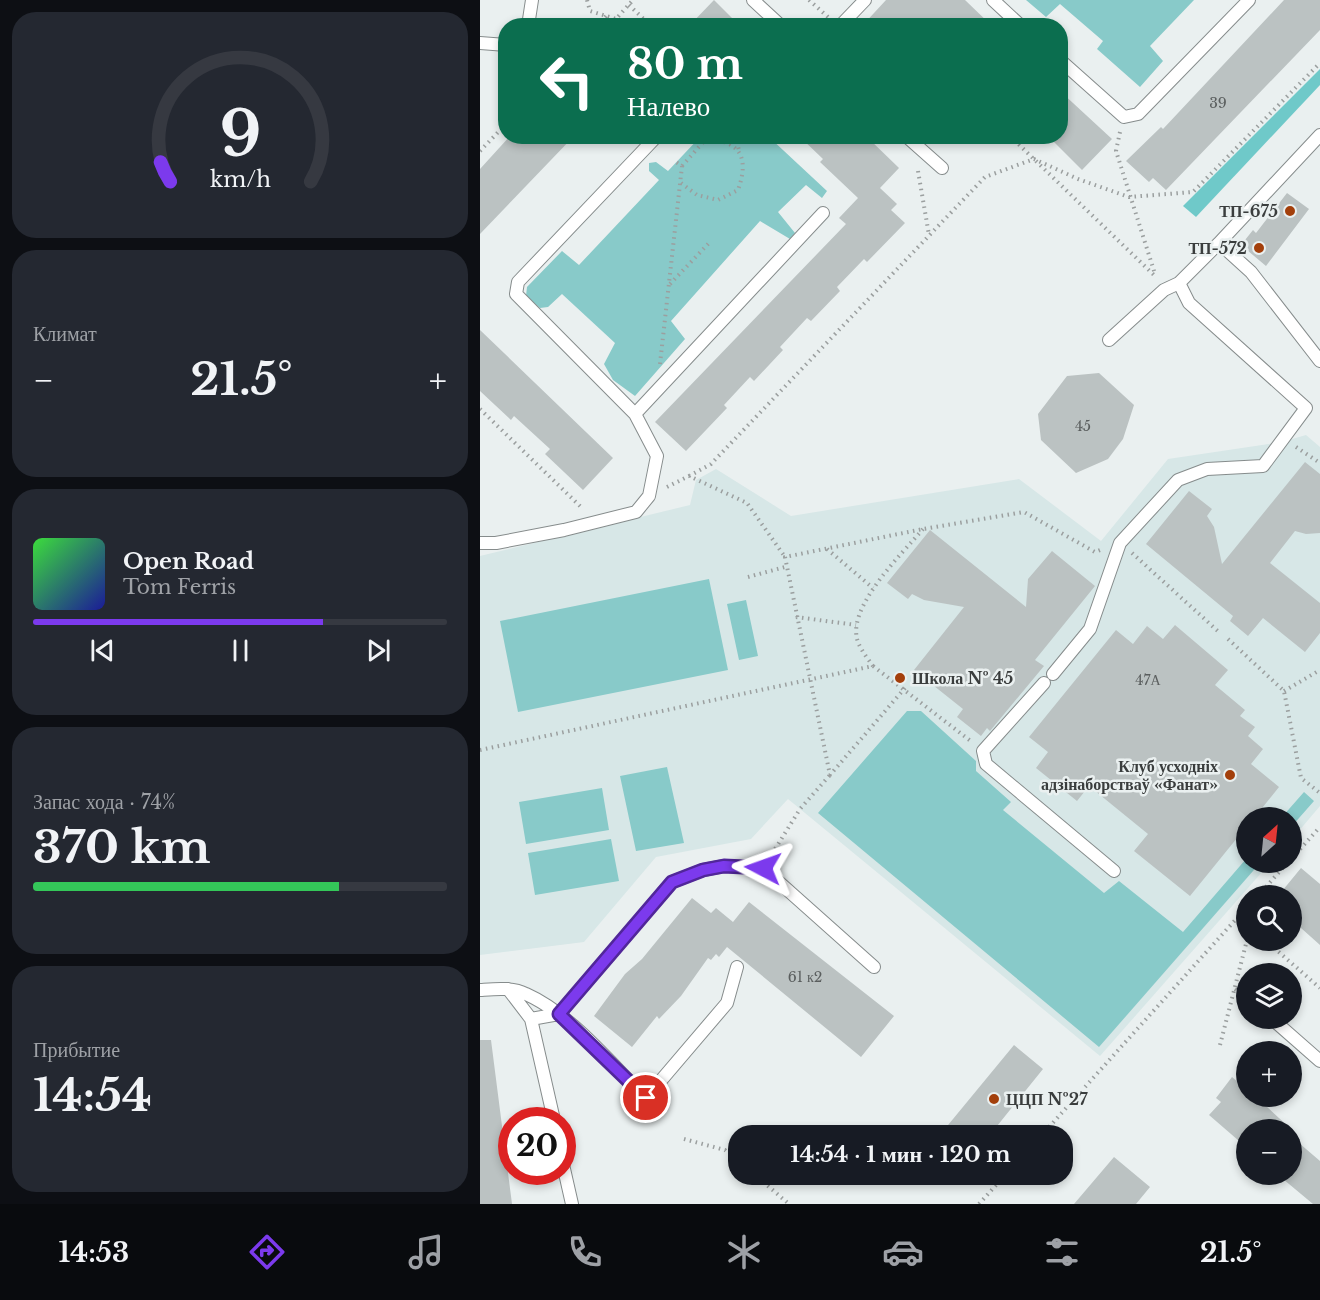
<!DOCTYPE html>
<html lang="ru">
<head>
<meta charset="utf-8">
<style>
  :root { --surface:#171b24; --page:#242831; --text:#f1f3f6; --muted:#9ea1a6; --line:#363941; --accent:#7c3aed }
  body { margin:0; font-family:"Libre Baskerville",serif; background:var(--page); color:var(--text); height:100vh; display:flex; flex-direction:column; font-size:22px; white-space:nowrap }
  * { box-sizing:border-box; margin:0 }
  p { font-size:20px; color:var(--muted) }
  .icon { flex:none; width:33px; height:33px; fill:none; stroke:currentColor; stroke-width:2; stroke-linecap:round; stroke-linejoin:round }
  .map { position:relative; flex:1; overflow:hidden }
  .sheet { display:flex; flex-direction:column; gap:12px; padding:12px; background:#0d0f14; width:480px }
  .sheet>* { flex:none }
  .top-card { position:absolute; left:18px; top:18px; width:570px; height:126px; border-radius:24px; box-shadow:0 3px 9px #0003; background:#0b6e4f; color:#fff; overflow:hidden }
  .needle { width:39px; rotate:27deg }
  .buttons { position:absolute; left:756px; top:807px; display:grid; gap:12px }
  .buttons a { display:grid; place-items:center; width:66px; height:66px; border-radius:50%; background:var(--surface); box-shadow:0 3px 9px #0003; font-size:30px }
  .speed { position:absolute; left:18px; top:1107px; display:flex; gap:12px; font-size:30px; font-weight:700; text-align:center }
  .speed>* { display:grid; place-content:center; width:78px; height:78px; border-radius:50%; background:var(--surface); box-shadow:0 3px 9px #0003; line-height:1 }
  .speed .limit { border:9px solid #d22; background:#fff; color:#111 }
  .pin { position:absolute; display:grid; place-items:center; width:51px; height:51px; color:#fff; margin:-26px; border:3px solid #fff; border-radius:50%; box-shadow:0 2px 6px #0007 }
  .me { position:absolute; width:66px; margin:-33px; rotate:274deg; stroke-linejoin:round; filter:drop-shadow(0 0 4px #0008) }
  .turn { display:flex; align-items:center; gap:21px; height:126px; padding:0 30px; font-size:27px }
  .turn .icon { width:78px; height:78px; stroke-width:2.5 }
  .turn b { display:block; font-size:42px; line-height:51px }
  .big { font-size:45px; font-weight:700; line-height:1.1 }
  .sheet .tile { flex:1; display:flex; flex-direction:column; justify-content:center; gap:9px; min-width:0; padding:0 21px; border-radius:24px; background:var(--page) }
  .sheet .dial { align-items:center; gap:0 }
  .dial svg { height:156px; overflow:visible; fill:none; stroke:var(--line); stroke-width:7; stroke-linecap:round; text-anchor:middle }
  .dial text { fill:var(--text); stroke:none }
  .song { display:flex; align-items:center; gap:18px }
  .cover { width:72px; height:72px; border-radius:9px; background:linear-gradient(135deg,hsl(120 70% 55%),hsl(240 70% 35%)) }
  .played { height:6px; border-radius:3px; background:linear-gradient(90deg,var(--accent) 70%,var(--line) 70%) }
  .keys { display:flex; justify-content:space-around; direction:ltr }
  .heat { display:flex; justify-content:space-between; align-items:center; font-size:33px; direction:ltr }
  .charge { height:9px; border-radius:4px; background:linear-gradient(90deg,#34c759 74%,var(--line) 0) }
  .trip { position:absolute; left:248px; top:1125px; width:345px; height:60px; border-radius:24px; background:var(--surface); box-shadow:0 3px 9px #0003; font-weight:700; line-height:60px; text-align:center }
  .menu { display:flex; height:96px; justify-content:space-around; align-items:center; background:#090b0e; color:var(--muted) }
  .menu .icon { width:42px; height:42px }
  .menu .on { color:var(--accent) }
  .menu b { font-size:27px; color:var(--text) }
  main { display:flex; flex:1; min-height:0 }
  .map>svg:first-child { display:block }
</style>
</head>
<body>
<main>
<section class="sheet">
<div class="tile dial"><svg viewBox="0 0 100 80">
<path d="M14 69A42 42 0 1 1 86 69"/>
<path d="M14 69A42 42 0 0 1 9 59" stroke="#7c3aed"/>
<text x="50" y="56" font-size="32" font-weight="700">9</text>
<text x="50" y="72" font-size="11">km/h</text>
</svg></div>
<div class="tile"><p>Климат</p>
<div class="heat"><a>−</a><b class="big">21.5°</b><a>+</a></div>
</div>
<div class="tile">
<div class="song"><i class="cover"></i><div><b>Open Road</b><p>Tom Ferris</p></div></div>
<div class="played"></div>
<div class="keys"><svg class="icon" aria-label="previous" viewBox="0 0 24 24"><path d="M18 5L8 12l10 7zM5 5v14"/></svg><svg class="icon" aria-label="pause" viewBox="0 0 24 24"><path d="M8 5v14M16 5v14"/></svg><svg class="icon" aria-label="next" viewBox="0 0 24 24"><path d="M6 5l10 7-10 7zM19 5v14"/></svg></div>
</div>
<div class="tile"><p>Запас хода · 74%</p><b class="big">370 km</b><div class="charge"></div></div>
<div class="tile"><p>Прибытие</p><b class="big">14:54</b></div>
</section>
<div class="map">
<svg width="840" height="1204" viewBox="0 0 840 1204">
  <rect width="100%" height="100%" fill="#eaf0f0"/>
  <!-- built -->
  <path fill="#d7e7e7" d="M 826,435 L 840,447 L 840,806 L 812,839 L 812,818 L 766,818 L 766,862 L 790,863 L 620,1056 L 308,799 L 271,839 L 176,857 L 104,942 L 0,955 L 0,556 L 210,505 L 216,480 L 236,469 L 311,516 L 539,479 L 621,541 L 688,459 L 802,442 Z"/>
  <!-- green -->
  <path fill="#88cac9" d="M 546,0 L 714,0 L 670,46 L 683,61 L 660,87 L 617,49 L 623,41 L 580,4 L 566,17 Z
    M 220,137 L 289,137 L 347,191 L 342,198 L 326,185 L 298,212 L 315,233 L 310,239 L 280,221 L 191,321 L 205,339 L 155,396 L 133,380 L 124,364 L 135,343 L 82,294 L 68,307 L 60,308 L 46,296 L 47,287 L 82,251 L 99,265 L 179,180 L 169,171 L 169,163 L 176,162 L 188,171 Z
    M 229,579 L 248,670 L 38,712 L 20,621 Z
    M 266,600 L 278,656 L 259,660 L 247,604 Z
    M 427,711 L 441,711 L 496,761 L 496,771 L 531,802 L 523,810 L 624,893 L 639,881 L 703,932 L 766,859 L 766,862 L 780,863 L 619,1047 L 338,813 Z
    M 187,767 L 204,843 L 156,851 L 140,776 Z
    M 122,788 L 129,830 L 46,844 L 39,802 Z
    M 824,792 L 834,801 L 812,826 L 812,818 L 802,817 Z
    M 131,839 L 139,881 L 55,895 L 48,853 Z"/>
  <!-- forest -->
  <path fill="#6fc9c9" d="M 840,69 L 840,85 L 716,217 L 703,206 Z"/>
  <!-- building -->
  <path fill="#bbc2c2" d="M 234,0 L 260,26 L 209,26 Z
    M 406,0 L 485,0 L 512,26 L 382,26 Z
    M 804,0 L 840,0 L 840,30 L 686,190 L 673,178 L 669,182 L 646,161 L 681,127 L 683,129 Z
    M 580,91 L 632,139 L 602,170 L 568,136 L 580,136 Z
    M 30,136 L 94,136 L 0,234 L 0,169 Z
    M 319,136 L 386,136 L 419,168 L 400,188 L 417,204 L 411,210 L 425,223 L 387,262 L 384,259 L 357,287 L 360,291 L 331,321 L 327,318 L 300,347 L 303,350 L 274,381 L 270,377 L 244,405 L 247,408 L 206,451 L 175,422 L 366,224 L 359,218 L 378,198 L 340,162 L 343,159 Z
    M 807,193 L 829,209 L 786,266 L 761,245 L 773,230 L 776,233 Z
    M 0,330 L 133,458 L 103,490 L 65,454 L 70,449 L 34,416 L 31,420 L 0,391 Z
    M 619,373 L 654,405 L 643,439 L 628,459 L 596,473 L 561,440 L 558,414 L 587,376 Z
    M 825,462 L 840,474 L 840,533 L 826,534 L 815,531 L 790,563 L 840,603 L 840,633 L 825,652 L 783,618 L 768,636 L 750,621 L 753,616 L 666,544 L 709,491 L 732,509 L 727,516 L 734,527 L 742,564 Z
    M 450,530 L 546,607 L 548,579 L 572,551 L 615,586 L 555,660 L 564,666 L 510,731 L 507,728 L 501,736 L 477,717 L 483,709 L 434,670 L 484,607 L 444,600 L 432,594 L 428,599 L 407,583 Z
    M 695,625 L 748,670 L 735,685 L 765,710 L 760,716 L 775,727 L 768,736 L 783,749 L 771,764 L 799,787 L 774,818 L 766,818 L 766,827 L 710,896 L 654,851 L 668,834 L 609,786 L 597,801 L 556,768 L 568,752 L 549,737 L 636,630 L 653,644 L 667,626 L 683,639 Z
    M 821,868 L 840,884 L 840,945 L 812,920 L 812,896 L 798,896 Z
    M 212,898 L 231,913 L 236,908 L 253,922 L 269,902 L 414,1016 L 381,1057 L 247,947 L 239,957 L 236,954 L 231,960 L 228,958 L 201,996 L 179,1019 L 177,1016 L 152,1047 L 114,1016 L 145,974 L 162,959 Z
    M 0,1040 L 11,1040 L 32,1204 L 0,1204 Z
    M 534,1045 L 563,1069 L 509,1136 L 459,1136 Z
    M 752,1077 L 766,1089 L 766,1096 L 775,1096 L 812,1130 L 766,1130 L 766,1147 L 729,1115 L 741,1102 L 736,1098 Z
    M 812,1137 L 840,1161 L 840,1204 L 833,1204 L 797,1174 L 812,1174 Z
    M 634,1157 L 670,1187 L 656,1204 L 594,1204 Z"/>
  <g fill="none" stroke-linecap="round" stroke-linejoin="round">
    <!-- service casing -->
    <g stroke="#868c8c" stroke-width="14">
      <path id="service" d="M 273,0 L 301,26
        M 513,0 L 541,26
        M 48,26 L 52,0
        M 360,26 L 385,0
        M 0,43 L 26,45
        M 580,60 L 644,117 L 658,114 L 769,0
        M 840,135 L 739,243 L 771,272 L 840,361
        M 426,136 L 462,168
        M 629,340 L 684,290 L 699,283
        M 155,414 L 343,213
        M 0,543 L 16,543 L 84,530 L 156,512 L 169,496 L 177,456 L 155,414 L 36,294 L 38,282 L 177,136
        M 573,674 L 610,629 L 640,543 L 698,480 L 727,469 L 783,466 L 826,408 L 709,303 L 699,283 L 739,243
        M 564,683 L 503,751 L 506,764 L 634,871
        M 28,989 L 51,1019 L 74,1120
        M 0,990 C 15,989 32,987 46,994 C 91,1014 131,1064 166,1098 L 247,1003 L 257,967
        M 791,1018 L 840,1061
        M 51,1019 L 79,1014 L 192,882 L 223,870 L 244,866 L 283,868 L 394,967
        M 82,1160 L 92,1204"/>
    </g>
    <!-- path -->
    <path stroke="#9b9f9f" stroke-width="4" stroke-dasharray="1.5 4.5" stroke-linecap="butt" d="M 107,0 L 110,11 L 136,19 L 153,0
      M 329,0 L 348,17
      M 149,5 L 171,26
      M 117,26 L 126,16
      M 640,132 L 636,151 L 675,274
      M 255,136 L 259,150
      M 530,136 L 676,277
      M 0,151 L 26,124
      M 438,171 L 449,235
      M 201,183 L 217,195 L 238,200 L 258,190 C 269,159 262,141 226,139 L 202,166
      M 190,284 L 229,243
      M 180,364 L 202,166 L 196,162
      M 0,409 L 102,508
      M 816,447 L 840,463
      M 209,476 L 231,464 L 505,177 L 554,159 L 598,179 L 649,197 L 713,192 L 840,63
      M 187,487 L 209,476 L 267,503 L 305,557
      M 347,549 L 393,588
      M 652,553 L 740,633
      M 268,577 L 305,567
      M 316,617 L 376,625
      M 748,639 L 804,691 L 821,778 L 840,793
      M 393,666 C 388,659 381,650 378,642 C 365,608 423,553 443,529
      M 425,688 L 350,775 L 305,557 L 443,529 L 544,512 L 615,552 L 620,550
      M 804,691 L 840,670
      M 0,750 L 393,666 L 492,742
      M 292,854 L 320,809 L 350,775
      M 812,858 L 840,827
      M 778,896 L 808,862
      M 785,940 L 840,988
      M 755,989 L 766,997
      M 740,1045 L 767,940
      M 561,1136 L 766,908
      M 204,1139 L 245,1150 L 258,1161
      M 274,1174 L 309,1204
      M 499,1204 L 526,1174"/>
    <!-- service -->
    <use href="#service" stroke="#fff" stroke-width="12"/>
  </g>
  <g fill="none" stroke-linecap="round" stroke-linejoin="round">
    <!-- route casing -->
    <g stroke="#51269a" stroke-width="15">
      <path id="route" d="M 166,1098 L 79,1014 L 192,882 L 223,870 L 244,866 L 283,868"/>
    </g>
    <!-- route -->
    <use href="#route" stroke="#7c3aed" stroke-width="10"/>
  </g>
  <!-- markers -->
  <g fill="#a33f0b" stroke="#eaf0f0" stroke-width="2">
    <circle cx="810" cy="211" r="6"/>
    <circle cx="779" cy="248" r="6"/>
    <circle cx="420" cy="678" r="6"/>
    <circle cx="750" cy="775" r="6"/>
    <circle cx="514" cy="1099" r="6"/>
  </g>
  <g text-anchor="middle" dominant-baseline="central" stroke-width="5" stroke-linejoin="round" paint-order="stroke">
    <!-- number labels -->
    <g font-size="14" fill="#5a5e5e">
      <text x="738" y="103">39</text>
      <text x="603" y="426">45</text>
      <text x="668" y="680">47А</text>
      <text x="325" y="977">61 к2</text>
    </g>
    <!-- poi labels -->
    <g font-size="16" font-weight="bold" fill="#3a3d3d" stroke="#eaf0f0" text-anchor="end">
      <text x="798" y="211">ТП-675</text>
      <text x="767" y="248">ТП-572</text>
      <text x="432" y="678" text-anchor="start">Школа № 45</text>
      <text x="738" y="766">Клуб усходніх<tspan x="738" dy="18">адзінаборстваў «Фанат»</tspan></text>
      <text x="526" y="1099" text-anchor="start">ЦЦП №27</text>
    </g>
  </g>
</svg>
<div class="buttons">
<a><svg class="needle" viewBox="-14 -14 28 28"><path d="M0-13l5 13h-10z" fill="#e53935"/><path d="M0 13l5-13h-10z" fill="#9ea1a6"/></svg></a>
<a><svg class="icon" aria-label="search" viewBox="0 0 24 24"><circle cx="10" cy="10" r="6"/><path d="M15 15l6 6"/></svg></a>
<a><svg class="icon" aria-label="layers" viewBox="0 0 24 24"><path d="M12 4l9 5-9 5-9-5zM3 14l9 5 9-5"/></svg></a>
<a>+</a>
<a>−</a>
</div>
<div class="speed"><div class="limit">20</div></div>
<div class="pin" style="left:166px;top:1098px;background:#d93025"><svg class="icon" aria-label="arrive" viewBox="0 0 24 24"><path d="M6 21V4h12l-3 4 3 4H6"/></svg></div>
<svg class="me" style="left:283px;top:868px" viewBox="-20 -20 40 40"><path d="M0-17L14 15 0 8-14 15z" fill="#7c3aed" stroke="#fff" stroke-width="4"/></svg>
<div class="trip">14:54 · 1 мин · 120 m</div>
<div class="top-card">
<div class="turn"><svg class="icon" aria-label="left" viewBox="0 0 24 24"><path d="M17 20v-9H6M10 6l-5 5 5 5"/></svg><div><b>80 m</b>Налево</div></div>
</div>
</div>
</main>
<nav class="menu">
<b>14:53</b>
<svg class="icon on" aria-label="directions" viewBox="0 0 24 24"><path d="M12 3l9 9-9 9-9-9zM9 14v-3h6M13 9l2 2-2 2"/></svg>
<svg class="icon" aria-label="music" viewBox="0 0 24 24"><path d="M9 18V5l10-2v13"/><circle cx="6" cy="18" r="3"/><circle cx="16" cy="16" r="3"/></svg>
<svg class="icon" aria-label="phone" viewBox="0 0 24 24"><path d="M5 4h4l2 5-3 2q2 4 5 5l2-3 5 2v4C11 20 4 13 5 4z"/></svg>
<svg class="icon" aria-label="climate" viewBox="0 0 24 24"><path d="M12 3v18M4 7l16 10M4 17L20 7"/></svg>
<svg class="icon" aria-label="car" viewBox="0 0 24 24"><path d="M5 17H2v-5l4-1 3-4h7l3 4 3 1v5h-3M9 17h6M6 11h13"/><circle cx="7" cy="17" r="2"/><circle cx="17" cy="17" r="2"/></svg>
<svg class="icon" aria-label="filters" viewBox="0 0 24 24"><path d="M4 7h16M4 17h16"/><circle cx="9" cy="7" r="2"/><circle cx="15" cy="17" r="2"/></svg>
<b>21.5°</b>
</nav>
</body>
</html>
